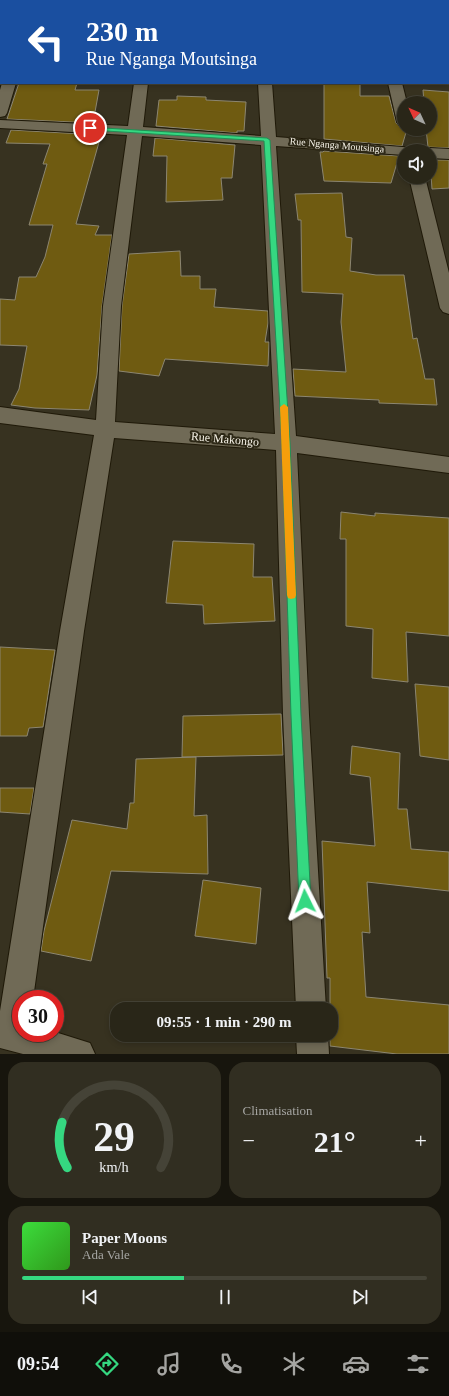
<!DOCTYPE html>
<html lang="fr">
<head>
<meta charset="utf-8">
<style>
  :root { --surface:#292618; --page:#312e21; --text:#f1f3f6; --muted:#a5a5a2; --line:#454337; --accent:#35d881 }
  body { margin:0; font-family:Georgia,serif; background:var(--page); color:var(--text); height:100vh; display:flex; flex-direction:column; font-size:15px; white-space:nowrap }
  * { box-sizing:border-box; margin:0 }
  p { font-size:13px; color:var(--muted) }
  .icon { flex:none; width:22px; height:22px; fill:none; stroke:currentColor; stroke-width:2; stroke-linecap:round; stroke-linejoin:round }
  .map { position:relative; height:1054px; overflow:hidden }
  .drawer { display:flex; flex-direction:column; gap:8px; padding:8px; background:#17150d; flex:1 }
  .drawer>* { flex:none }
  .hud { position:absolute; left:0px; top:0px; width:449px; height:84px; box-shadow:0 2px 6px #0003,0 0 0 1px var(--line); background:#1a4fa0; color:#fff; overflow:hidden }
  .needle { width:26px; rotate:314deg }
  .tools { position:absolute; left:397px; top:96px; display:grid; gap:8px }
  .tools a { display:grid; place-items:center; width:40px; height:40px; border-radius:50%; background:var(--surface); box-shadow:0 2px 6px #0003,0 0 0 1px var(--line); font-size:20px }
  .speed { position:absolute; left:12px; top:990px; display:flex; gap:8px; font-size:20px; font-weight:700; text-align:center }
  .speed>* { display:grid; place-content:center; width:52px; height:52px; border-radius:50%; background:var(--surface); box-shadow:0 2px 6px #0003,0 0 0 1px var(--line); line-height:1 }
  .speed .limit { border:6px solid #d22; background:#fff; color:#111 }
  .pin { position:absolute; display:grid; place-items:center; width:34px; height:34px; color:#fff; margin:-17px; border:2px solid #fff; border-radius:50%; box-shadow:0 1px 4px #0007 }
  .me { position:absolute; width:44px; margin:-22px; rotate:357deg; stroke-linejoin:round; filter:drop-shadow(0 0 3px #0008) }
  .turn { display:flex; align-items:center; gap:14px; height:84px; padding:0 20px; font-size:18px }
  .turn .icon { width:52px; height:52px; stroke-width:2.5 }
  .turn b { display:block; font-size:28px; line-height:34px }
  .big { font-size:30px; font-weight:800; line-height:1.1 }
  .drawer .widget { flex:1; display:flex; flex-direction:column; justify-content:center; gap:6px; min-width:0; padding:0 14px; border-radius:16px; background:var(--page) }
  .drawer .dial { align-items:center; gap:0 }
  .dial svg { height:104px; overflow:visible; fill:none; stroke:var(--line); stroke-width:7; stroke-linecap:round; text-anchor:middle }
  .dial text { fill:var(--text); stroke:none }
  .song { display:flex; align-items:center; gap:12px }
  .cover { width:48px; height:48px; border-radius:6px; background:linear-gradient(135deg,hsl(120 70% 55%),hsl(110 70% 35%)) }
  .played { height:4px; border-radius:2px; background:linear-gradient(90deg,var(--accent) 40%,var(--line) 40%) }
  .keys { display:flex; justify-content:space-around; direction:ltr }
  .heat { display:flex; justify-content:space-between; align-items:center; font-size:22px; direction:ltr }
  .drawer .tiles { flex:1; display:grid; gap:8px; grid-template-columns:1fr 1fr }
  .widget:last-child { grid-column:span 2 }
  .trip { position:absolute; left:110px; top:1002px; width:228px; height:40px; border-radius:16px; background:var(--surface); box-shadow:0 2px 6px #0003,0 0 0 1px var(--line); font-weight:800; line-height:40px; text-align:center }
  .tabs { display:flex; height:64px; justify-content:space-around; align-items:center; background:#100f0a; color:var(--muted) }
  .tabs .icon { width:28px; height:28px }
  .tabs .selected { color:var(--accent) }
  .tabs b { font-size:18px; color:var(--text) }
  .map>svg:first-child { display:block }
</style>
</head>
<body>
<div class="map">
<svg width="449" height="1054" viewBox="0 0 449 1054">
  <rect width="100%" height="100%" fill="#373220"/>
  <!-- building -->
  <path fill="#6f5b11" stroke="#8c8671" d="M 19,83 L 77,83 L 75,90 L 99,90 L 93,123 L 7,119 Z
    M 324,83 L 360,83 L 360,96 L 389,96 L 396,123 L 399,126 L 407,129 L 402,146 L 324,139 Z
    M 423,90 L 449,92 L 449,148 L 428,147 L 426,129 L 430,129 L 430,103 L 424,103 Z
    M 177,96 L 206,97 L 206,100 L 246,102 L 244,131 L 237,131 L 237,133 L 156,126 L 159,100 L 177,100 Z
    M 11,130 L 101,135 L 76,224 L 99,226 L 95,235 L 112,235 L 102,306 L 97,375 L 89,410 L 35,408 L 11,405 L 19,389 L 27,346 L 0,345 L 0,299 L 15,300 L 19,277 L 36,277 L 45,257 L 53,225 L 29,225 L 47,164 L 43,164 L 50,144 L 6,143 Z
    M 155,138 L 235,145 L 232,178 L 221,178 L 223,200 L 166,202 L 167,156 L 153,156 Z
    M 324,151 L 399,156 L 391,183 L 324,181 L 320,152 L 323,152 Z
    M 430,160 L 449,160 L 449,188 L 432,189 Z
    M 342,193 L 346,237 L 352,238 L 350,271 L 376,275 L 404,275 L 413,339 L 417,338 L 425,379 L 434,379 L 437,405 L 379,403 L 379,400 L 295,396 L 293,369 L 346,372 L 341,322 L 343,294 L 302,292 L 301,220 L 298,220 L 295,194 Z
    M 180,251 L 181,276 L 200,276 L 200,289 L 216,289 L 214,307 L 268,311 L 268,323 L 265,342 L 269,342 L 268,366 L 165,359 L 159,376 L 119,371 L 122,306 L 129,254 Z
    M 341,512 L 375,516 L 375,513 L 449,518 L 449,636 L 406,632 L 408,682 L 372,678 L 373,629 L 346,626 L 346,539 L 340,539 Z
    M 173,541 L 254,544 L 253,577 L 272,577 L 275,621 L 204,624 L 203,605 L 166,603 Z
    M 0,647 L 55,650 L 43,727 L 29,728 L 27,736 L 0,736 Z
    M 415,684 L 449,687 L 449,760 L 420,756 Z
    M 281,714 L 283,755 L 182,757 L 183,716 Z
    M 352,746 L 400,753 L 398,809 L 407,809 L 411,849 L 449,852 L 449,891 L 367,882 L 370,933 L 362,932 L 366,997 L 449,1005 L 449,1054 L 397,1054 L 330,1046 L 330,978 L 327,978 L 322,841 L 375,846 L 370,777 L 350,774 Z
    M 196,757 L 194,816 L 207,815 L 208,874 L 111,871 L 91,961 L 41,951 L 44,931 L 72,820 L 127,829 L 130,803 L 134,803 L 136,759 Z
    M 0,788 L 34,788 L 30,814 L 0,812 Z
    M 203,880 L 261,888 L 256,944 L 195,936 Z"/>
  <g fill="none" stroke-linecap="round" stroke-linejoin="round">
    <!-- minor casing -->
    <g stroke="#1f1908" stroke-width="2">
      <path id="minor" d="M 256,0 L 268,0 L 268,1 L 256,1 Z
        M 371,0 L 383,0 L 384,1 L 372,1 Z
        M 2,83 L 16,83 L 7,113 L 5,116 L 0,117 L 0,90 Z
        M 134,83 L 148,83 L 143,127 L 261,136 L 258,83 L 272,83 L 276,137 L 415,148 L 418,151 L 404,151 L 404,155 L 276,146 L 296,436 L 449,457 L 449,473 L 297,453 L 309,715 L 326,1009 L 296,1009 L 283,715 L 276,450 L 114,438 L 84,631 L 33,999 L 21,999 L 21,1033 L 55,1033 L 55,1032 L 90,1043 L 95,1054 L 23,1054 L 0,1048 L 0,1011 L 60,631 L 94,435 L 0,423 L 0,407 L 96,420 L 103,306 L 127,135 L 0,128 L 0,120 L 128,126 ZM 142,136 L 261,145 L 275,434 L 115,422 L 121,306 Z
        M 388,83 L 402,83 L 407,103 L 404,103 L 404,126 L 399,125 L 397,122 Z
        M 430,148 L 449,149 L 449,159 L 430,158 L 430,151 L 424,151 Z
        M 409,177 L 425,177 L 449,273 L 449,314 L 443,312 L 440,308 Z
        M 296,1035 L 328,1035 L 329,1054 L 297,1054 Z"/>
    </g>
    <!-- minor -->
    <use href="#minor" fill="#706a56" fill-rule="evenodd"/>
  </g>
  <!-- route -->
  <path fill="#35d881" stroke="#228c54" d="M 88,127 L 267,138 L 270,140 L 290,443 L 301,715 L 311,901 L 310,905 L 305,907 L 301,905 L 299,901 L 291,715 L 282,443 L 264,141 L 90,130 L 87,128 Z"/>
  <!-- slow -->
  <path fill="#f59e0b" d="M 284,404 L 288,407 L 296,595 L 295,598 L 291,599 L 288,598 L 287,595 L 280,407 Z"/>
  <g text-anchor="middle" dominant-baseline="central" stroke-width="4" stroke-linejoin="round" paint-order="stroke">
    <!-- far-street labels -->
    <g font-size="10" fill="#f7f3e8" stroke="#2d2816">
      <text transform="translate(337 145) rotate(5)">Rue Nganga Moutsinga</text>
    </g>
    <!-- street labels -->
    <g font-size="12" fill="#f7f3e8" stroke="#2d2816">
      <text transform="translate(225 439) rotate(5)">Rue Makongo</text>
    </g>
  </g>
</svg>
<div class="tools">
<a><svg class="needle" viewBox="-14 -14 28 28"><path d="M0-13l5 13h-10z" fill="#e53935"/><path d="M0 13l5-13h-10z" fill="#a5a5a2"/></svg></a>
<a><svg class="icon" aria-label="sound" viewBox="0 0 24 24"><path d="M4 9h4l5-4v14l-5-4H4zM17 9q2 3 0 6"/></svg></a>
</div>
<div class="speed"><div class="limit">30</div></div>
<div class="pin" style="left:90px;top:128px;background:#d93025"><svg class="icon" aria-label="arrive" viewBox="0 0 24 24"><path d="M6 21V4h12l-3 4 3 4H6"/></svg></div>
<svg class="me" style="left:305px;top:901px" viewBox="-20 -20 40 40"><path d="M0-17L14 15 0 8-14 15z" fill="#35d881" stroke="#fff" stroke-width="4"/></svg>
<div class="trip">09:55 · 1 min · 290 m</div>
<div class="hud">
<div class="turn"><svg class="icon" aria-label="left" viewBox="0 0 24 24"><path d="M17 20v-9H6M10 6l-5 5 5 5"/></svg><div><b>230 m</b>Rue Nganga Moutsinga</div></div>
</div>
</div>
<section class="drawer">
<div class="tiles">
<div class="widget dial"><svg viewBox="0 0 100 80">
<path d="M14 69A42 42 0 1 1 86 69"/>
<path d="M14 69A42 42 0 0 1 10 34" stroke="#35d881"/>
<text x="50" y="56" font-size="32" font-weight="700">29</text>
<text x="50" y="72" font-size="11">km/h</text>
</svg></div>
<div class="widget"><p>Climatisation</p>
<div class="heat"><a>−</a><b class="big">21°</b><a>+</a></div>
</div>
<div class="widget">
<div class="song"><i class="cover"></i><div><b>Paper Moons</b><p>Ada Vale</p></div></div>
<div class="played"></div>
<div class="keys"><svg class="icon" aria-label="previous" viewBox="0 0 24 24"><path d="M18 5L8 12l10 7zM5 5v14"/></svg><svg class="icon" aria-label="pause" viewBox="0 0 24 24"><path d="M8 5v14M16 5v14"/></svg><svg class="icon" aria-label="next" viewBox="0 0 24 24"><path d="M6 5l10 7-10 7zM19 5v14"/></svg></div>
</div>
</div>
</section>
<nav class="tabs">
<b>09:54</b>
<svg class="icon selected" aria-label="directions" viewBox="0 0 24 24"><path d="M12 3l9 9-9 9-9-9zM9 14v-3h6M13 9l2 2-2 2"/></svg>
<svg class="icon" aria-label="music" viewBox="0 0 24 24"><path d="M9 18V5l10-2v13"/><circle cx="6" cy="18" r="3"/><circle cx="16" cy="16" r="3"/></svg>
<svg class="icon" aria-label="phone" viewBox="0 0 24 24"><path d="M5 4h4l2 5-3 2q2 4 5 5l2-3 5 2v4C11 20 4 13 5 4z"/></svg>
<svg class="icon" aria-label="climate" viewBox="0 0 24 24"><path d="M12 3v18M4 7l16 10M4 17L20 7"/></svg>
<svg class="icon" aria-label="car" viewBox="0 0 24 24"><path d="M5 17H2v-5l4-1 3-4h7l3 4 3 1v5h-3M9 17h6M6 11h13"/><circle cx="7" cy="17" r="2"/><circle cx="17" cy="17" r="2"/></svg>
<svg class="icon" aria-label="filters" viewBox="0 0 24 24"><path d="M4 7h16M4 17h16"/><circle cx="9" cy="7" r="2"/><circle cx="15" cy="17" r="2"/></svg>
</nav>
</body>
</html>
